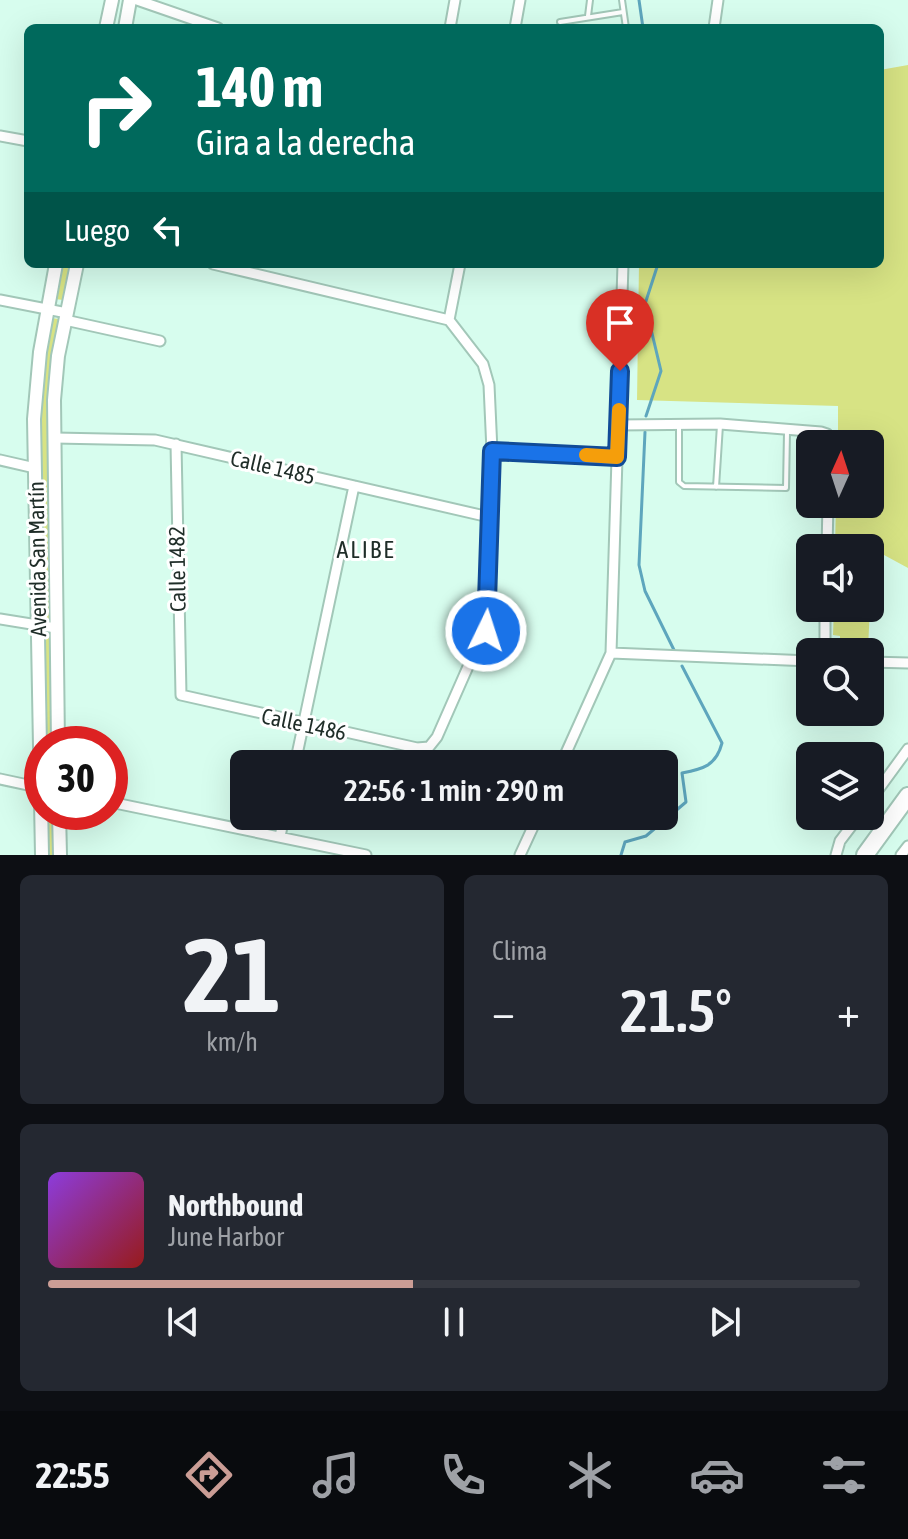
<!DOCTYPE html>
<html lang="es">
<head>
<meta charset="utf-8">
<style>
  :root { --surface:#171b24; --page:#242831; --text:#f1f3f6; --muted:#9ea1a6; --line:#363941; --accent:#cb9d95 }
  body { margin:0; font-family:"Asap Condensed",sans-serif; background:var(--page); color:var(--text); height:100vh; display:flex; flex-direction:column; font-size:30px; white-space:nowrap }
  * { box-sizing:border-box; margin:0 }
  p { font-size:26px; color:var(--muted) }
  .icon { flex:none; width:44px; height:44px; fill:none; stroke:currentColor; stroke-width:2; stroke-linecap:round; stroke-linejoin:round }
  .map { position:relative; height:855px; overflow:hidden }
  .side { display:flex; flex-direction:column; gap:20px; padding:20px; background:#0d0f14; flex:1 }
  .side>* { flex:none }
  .banner { position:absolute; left:24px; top:24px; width:860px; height:244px; border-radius:12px; box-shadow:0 8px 32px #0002; background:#00695c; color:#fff; overflow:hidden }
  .needle { width:52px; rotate:3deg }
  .buttons { position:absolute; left:796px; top:430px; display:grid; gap:16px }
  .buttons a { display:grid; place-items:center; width:88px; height:88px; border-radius:12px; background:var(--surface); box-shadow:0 8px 32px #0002; font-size:40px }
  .speed { position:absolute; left:24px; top:726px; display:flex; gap:16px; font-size:40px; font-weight:700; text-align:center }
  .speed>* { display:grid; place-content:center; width:104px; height:104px; border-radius:50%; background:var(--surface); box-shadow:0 8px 32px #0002; line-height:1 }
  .speed .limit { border:12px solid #d22; background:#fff; color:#111 }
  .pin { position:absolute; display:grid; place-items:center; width:68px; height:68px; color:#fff; margin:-82px -34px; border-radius:50% 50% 50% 0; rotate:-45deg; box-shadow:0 0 8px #0007 }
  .pin .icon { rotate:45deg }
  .me { position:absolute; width:88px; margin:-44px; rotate:4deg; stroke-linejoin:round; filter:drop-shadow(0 0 6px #0008) }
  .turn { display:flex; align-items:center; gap:28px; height:168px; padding:0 40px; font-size:36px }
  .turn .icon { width:104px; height:104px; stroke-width:2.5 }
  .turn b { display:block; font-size:56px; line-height:68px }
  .then { display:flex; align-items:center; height:76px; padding:0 40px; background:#0003; gap:16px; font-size:30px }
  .big { font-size:60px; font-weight:600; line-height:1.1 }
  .side .widget { flex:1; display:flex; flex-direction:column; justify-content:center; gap:12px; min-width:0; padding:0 28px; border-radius:12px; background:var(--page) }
  .side .dial { align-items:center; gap:0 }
  .dial b { font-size:104px; line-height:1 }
  .song { display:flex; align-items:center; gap:24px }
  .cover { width:96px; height:96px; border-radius:12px; background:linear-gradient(135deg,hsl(270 70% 55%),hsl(0 70% 35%)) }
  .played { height:8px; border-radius:4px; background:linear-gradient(90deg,var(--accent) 45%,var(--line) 45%) }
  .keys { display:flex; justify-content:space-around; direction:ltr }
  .heat { display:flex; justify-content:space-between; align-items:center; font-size:44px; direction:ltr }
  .side .tiles { flex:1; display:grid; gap:20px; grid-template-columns:1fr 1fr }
  .widget:last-child { grid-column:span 2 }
  .trip { position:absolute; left:230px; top:750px; width:448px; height:80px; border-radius:12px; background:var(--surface); box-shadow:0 8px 32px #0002; font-weight:600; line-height:80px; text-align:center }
  .tabs { display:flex; height:128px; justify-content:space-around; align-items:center; background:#090b0e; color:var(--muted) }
  .tabs .icon { width:56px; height:56px }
  .tabs .selected { color:var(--accent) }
  .tabs b { font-size:36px; color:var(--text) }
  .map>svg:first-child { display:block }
</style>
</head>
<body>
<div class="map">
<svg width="908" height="855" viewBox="0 0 908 855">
  <rect width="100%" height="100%" fill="#d7fdee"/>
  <!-- green -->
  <path fill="#d7e384" d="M 908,65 L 908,568 L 873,549 L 870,599 L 870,548 L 835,548 L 836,504 L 870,504 L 870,444 L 838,444 L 838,406 L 637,400 L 639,264 L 880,264 L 880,70 Z
    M 62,264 L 70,264 L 63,300 L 55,299 Z
    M 51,318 L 59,319 L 48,417 L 51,620 L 47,622 L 43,620 C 41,518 35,418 51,318 Z
    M 834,608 L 870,608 L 868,648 L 840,648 L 840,636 L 833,635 Z
    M 47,635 L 51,639 L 53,744 L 45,744 L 43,639 Z
    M 46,812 L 54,812 L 55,855 L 46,855 Z"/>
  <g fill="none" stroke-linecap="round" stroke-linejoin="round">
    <!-- stream -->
    <path stroke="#5ea6bd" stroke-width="3" d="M 639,0 L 643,28
      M 646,416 L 661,371 L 645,304 L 658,264
      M 645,432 L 639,565 L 645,591 L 675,652
      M 621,855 L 625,842 L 646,836 L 686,802 L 682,773 C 703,769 716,766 722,743 L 682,666"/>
    <!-- lane casing -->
    <g stroke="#a2c7b8" stroke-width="8">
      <path id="lane" d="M 622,0 L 626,28
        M 588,16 L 590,0
        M 560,22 L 623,12
        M 679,424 L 679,482 L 684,486 L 786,488 L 787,432
        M 716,487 L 720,425"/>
    </g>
    <!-- street casing -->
    <g stroke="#a2c7b8" stroke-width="13">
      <path id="street" d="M 137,0 L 218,28
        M 450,28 L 455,0
        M 515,28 L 520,0
        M 714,28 L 718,0
        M 0,136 L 28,141
        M 213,264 L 449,320
        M 0,300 L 67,313
        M 65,320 L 160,341
        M 449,320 L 460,264
        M 618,425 L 720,424 L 821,432 L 827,434 L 829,444
        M 55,438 L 155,440 L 489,517
        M 176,444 L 181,695 L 417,748 L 429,747 L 437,737 L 489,619 L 492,451 L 489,385 L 483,364 L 449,320
        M 492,451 L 617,457
        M 0,460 L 35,468
        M 827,548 L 828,504
        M 0,619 L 56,628
        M 825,652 L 825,608
        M 611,653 L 810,661
        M 870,662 L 908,663
        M 295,764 L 354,486
        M 561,764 L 611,653 L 623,264
        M 0,779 L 42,788
        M 870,801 L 908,749
        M 110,802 L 366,855
        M 280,837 L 284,816
        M 520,855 L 538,816
        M 836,855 L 840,841 L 859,816
        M 901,855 L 908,846"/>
    </g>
    <!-- secondary casing -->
    <g stroke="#a2c7b8" stroke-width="16">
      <path id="secondary" d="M 106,28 L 112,0
        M 125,28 L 130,0
        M 58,744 L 54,400 L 58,356 L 77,264
        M 59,812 L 60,855
        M 42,855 L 34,419 L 40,352 L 56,264"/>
    </g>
    <!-- highway casing -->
    <g stroke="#a2c7b8" stroke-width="20">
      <path id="highway" d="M 865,855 L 908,796"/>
    </g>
    <!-- lane -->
    <use href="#lane" stroke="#fff" stroke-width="4"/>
    <!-- street -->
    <use href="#street" stroke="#fff" stroke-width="9"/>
    <!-- secondary -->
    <use href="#secondary" stroke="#fff" stroke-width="12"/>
    <!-- highway -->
    <use href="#highway" stroke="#fff" stroke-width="16"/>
  </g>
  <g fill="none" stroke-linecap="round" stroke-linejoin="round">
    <!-- route casing -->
    <g stroke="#114b97" stroke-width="20">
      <path id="route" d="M 486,631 L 492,451 L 617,457 L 620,371"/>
    </g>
    <!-- route -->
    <use href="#route" stroke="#1a73e8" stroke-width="14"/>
    <!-- slow -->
    <path stroke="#f59e0b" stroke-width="14" d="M 586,455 L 617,457 L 619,410"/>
  </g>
  <g text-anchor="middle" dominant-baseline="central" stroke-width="6" stroke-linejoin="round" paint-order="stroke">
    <!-- street labels -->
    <g font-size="22" fill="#1f2d28" stroke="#fff">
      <text transform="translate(273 467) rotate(13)">Calle 1485</text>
      <text transform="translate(37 559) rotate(-91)">Avenida San Martín</text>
      <text transform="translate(177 569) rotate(-91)">Calle 1482</text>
      <text transform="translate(304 724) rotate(12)">Calle 1486</text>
    </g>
    <!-- neighbourhood labels -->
    <g font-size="24" letter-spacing="2" fill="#1f2d28" stroke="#fff">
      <text x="366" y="549">ALIBE</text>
    </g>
  </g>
</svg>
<div class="buttons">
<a><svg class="needle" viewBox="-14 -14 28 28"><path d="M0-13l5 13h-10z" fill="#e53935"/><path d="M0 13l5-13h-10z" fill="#9ea1a6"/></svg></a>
<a><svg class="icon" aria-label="sound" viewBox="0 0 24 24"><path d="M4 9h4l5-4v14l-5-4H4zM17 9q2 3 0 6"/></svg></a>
<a><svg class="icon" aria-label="search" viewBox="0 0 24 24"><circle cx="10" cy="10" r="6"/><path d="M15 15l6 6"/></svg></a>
<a><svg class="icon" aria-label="layers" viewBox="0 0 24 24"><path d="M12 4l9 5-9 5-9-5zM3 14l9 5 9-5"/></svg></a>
</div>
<div class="speed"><div class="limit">30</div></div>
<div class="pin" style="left:620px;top:371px;background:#d93025"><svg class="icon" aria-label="arrive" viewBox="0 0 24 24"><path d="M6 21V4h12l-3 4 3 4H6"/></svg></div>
<svg class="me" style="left:486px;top:631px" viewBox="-20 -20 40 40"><circle r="17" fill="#1a73e8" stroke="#fff" stroke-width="3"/><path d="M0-11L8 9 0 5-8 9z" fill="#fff"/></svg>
<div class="trip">22:56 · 1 min · 290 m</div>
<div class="banner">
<div class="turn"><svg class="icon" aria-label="right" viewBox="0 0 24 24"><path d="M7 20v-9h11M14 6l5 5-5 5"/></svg><div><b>140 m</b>Gira a la derecha</div></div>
<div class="then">Luego<svg class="icon" aria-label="left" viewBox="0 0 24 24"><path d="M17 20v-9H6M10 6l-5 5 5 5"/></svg></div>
</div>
</div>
<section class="side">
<div class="tiles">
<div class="widget dial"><b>21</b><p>km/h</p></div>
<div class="widget"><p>Clima</p>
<div class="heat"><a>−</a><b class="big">21.5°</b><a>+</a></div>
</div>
<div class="widget">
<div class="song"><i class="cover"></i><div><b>Northbound</b><p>June Harbor</p></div></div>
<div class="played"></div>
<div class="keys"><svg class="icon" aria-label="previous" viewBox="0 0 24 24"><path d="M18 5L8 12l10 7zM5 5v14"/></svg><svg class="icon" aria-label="pause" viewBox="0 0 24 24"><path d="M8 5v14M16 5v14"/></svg><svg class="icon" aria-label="next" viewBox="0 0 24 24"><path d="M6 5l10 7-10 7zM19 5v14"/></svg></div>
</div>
</div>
</section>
<nav class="tabs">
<b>22:55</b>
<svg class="icon selected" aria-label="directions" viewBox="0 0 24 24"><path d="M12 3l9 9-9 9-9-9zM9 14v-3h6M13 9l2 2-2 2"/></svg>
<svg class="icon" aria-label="music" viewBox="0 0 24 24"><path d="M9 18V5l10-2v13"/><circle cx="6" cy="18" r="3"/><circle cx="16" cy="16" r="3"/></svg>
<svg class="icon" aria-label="phone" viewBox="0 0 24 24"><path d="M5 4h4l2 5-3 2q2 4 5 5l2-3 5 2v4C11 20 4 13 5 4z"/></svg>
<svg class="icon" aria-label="climate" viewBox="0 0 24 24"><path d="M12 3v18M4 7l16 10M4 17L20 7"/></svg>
<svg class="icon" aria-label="car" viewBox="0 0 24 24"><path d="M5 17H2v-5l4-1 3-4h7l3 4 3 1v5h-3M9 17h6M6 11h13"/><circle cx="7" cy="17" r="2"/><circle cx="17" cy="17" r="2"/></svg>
<svg class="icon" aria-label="filters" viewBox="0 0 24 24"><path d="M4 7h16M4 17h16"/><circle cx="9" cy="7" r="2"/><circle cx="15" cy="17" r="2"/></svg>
</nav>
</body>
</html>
